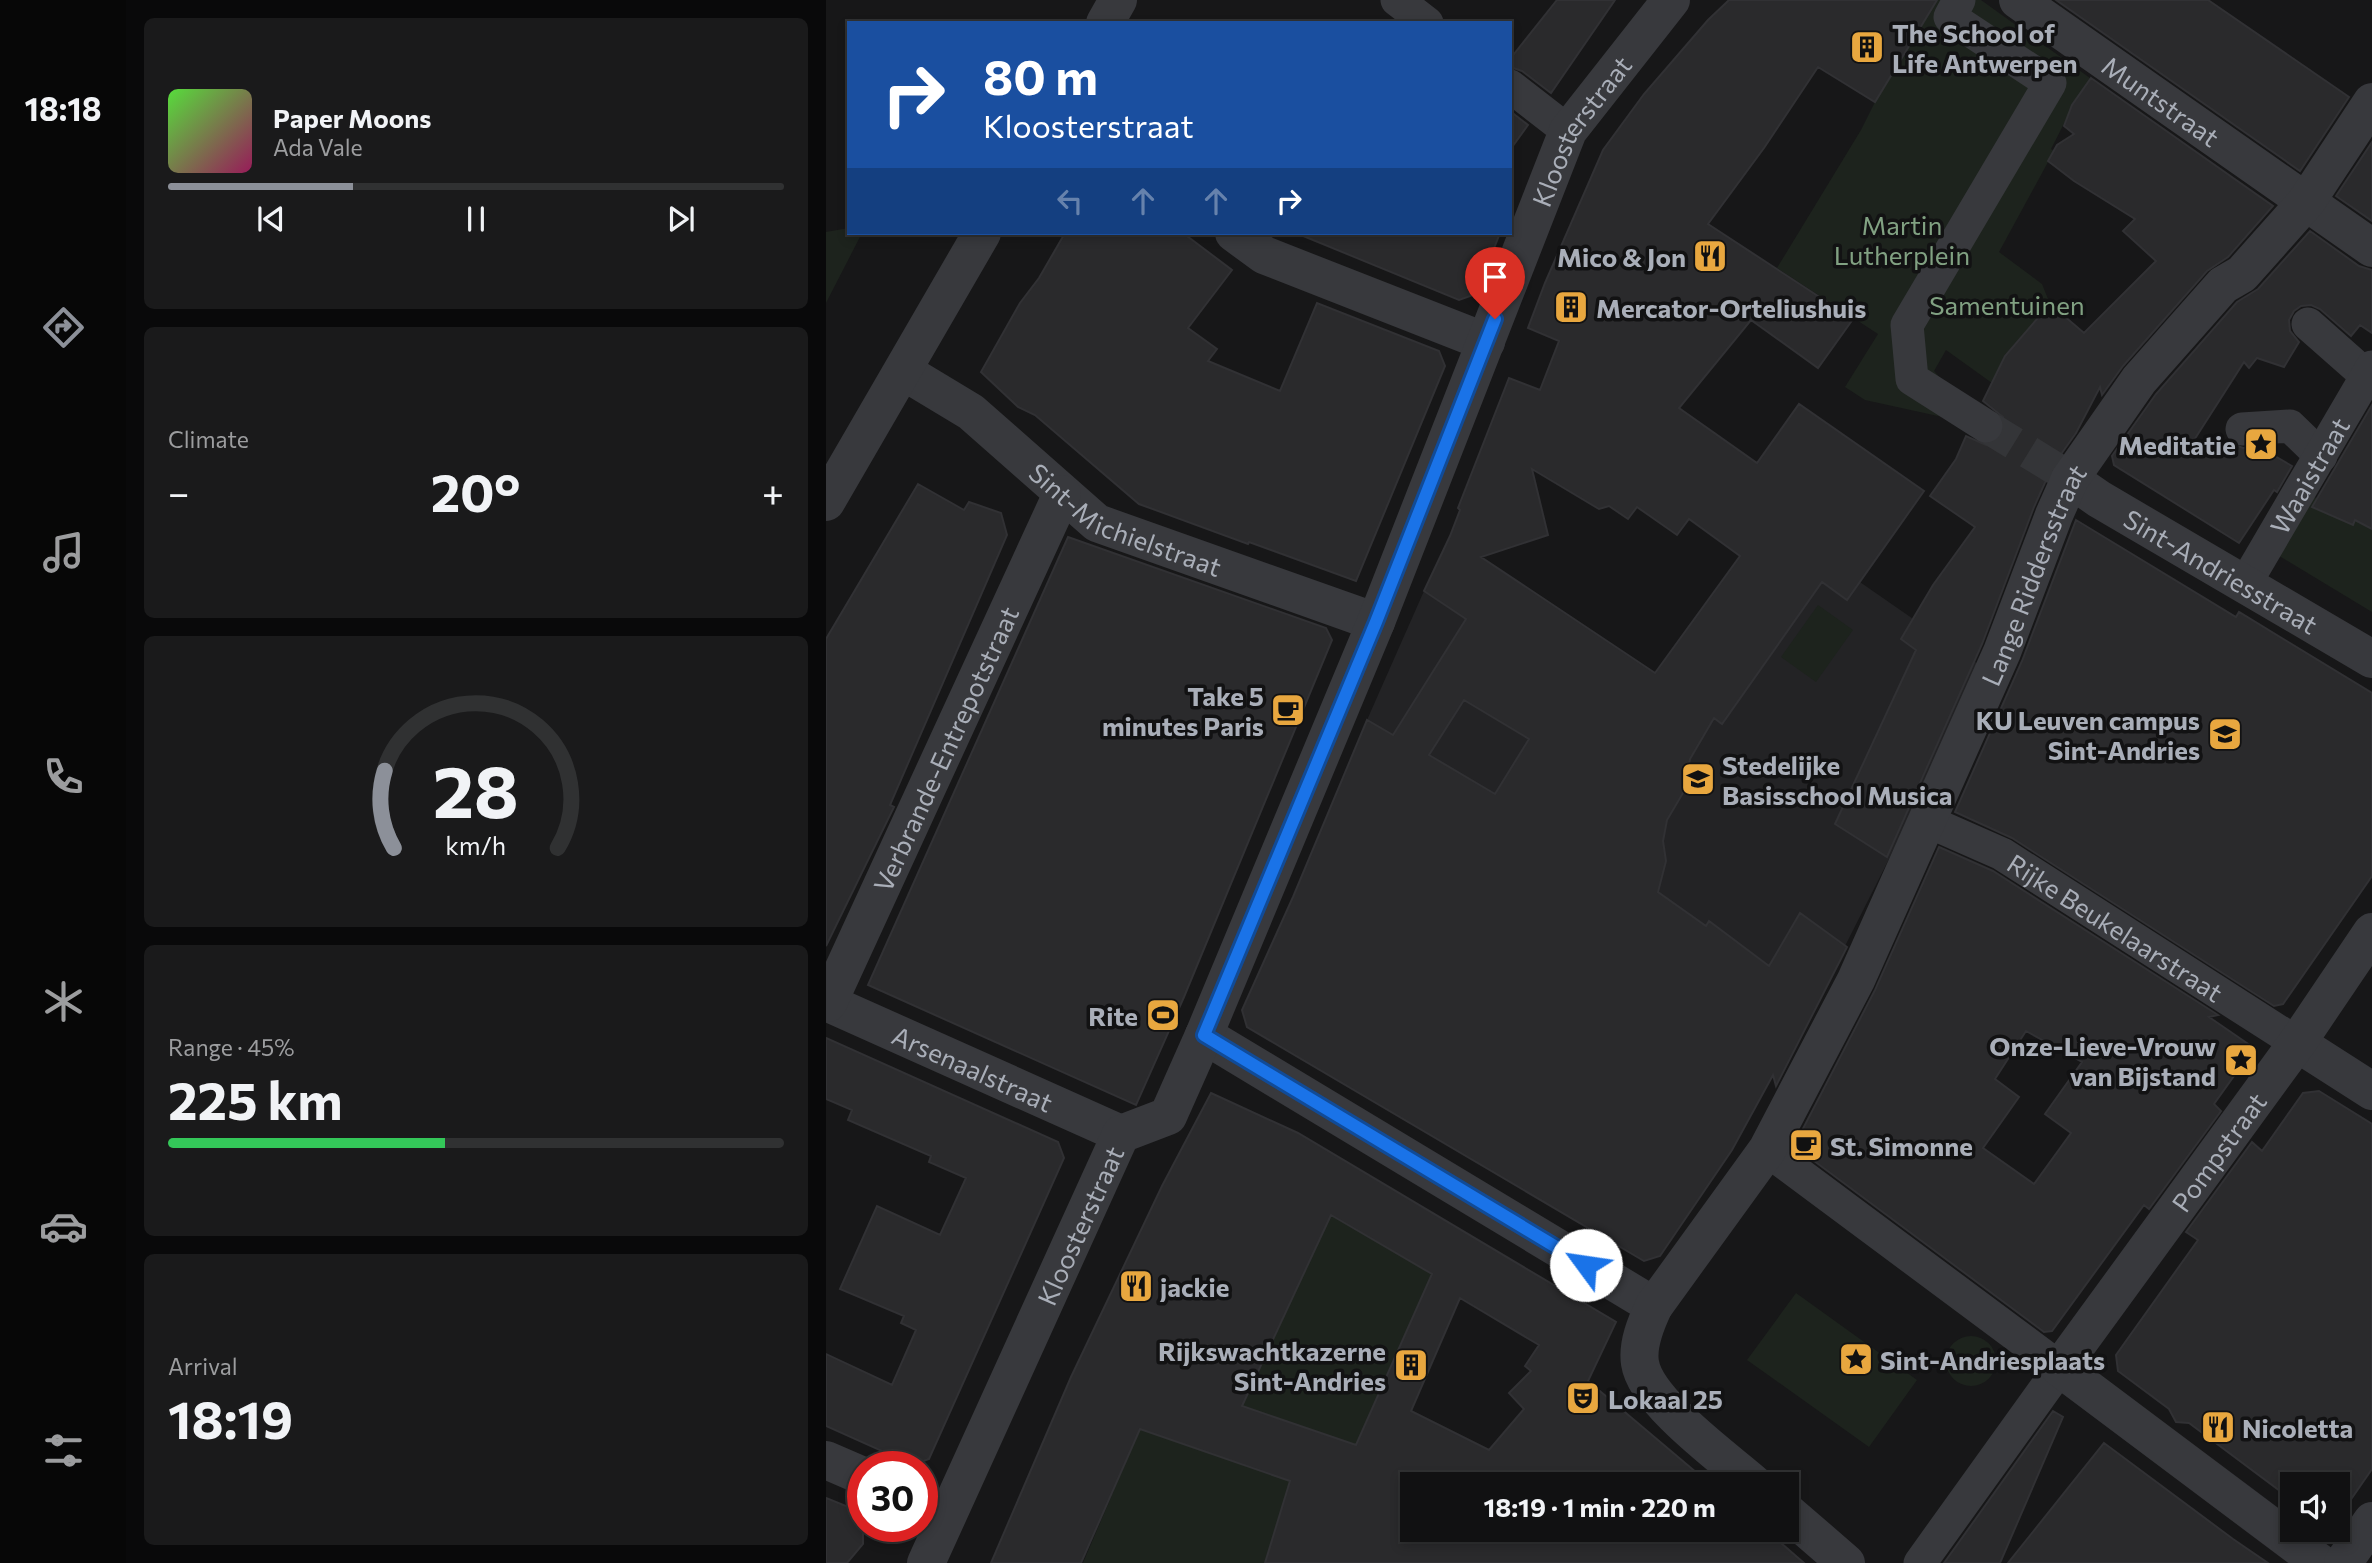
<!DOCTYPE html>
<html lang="en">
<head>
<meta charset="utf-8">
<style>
  :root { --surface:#111112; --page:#1a1a1b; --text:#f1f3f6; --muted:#9c9d9f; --line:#303132; --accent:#8c9099 }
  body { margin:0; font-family:Commissioner,sans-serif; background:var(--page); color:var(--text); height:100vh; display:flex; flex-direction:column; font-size:26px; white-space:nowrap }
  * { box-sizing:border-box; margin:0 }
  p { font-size:23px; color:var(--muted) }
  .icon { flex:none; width:38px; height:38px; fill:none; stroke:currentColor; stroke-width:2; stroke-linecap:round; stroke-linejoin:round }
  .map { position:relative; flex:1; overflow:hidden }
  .drawer { display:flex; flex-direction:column; gap:18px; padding:18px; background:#09090a; width:700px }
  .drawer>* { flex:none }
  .top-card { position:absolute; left:21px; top:21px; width:665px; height:214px; border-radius:0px; box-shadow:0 4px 10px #0003,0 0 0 2px var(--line); background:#1a4fa0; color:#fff; overflow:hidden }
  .controls { position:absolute; left:1454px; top:1472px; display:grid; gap:14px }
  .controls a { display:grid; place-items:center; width:70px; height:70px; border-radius:0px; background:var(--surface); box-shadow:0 4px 10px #0003,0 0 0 2px var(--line); font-size:35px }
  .speed { position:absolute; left:21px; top:1451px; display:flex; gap:14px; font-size:35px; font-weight:700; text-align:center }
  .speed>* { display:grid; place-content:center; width:91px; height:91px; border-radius:50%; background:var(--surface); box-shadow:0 4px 10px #0003,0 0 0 2px var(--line); line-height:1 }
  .speed .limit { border:10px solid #d22; background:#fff; color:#111 }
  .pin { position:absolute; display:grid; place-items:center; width:60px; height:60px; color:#fff; margin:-72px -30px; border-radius:50% 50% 50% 0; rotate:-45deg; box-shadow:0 0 7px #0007 }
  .pin .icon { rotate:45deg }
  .me { position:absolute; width:77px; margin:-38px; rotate:301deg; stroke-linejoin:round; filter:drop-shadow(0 0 5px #0008) }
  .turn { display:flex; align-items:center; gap:24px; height:147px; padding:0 21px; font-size:32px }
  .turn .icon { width:91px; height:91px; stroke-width:2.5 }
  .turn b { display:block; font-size:49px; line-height:60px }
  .lanes { display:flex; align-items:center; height:66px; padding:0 21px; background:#0003; justify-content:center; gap:35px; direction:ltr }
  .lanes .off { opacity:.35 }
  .big { font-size:52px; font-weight:700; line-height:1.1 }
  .drawer .widget { flex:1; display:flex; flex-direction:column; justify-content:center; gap:10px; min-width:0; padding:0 24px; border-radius:10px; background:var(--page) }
  .drawer .dial { align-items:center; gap:0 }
  .dial svg { height:182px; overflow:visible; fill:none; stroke:var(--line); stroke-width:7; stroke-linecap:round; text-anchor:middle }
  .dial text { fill:var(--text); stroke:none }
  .song { display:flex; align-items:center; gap:21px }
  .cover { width:84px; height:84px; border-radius:10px; background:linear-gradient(135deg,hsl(110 70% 55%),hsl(330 70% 35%)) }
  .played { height:7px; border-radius:4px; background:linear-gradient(90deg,var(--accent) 30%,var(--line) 30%) }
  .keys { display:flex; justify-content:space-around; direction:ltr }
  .heat { display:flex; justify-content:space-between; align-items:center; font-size:38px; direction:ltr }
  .charge { height:10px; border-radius:5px; background:linear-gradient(90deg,#34c759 45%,var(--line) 0) }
  .trip { position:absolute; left:574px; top:1472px; width:399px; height:70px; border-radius:0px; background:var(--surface); box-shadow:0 4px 10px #0003,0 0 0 2px var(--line); font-weight:700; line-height:70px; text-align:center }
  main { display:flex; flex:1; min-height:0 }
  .menu { display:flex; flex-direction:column; width:126px; justify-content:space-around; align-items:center; background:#070707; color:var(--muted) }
  .menu .icon { width:49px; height:49px }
  .menu .active { color:var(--accent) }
  .menu b { font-size:32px; color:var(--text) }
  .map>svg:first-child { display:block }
</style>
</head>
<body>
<main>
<nav class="menu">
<b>18:18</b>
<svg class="icon active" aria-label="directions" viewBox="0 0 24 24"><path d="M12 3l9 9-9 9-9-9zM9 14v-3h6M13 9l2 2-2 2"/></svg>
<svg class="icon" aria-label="music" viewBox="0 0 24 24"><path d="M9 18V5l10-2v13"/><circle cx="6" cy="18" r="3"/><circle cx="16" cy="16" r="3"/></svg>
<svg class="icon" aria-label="phone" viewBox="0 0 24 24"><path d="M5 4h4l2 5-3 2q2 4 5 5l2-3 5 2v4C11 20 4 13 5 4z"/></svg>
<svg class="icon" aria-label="climate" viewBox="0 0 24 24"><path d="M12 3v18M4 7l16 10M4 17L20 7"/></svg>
<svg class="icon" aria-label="car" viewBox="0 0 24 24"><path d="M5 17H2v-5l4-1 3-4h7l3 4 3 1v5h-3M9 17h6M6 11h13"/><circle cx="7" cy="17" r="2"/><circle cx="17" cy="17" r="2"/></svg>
<svg class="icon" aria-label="filters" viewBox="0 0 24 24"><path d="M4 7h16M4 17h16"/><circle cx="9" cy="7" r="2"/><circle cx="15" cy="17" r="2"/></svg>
</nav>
<section class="drawer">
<div class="widget">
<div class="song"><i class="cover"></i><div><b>Paper Moons</b><p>Ada Vale</p></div></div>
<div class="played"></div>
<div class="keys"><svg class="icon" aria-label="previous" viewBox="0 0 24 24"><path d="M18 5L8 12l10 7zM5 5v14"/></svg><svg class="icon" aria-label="pause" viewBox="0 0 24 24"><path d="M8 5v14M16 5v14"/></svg><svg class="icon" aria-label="next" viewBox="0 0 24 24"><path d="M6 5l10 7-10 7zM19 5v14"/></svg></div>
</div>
<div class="widget"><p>Climate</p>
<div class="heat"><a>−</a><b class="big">20°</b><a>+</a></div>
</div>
<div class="widget dial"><svg viewBox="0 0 100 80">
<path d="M14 69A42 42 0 1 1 86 69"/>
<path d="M14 69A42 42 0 0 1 10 35" stroke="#8c9099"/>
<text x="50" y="56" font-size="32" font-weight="700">28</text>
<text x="50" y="72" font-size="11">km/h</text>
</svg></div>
<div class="widget"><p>Range · 45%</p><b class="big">225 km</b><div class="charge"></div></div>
<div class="widget"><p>Arrival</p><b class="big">18:19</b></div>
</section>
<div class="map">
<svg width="1546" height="1563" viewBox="0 0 1546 1563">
  <rect width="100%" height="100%" fill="#171718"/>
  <!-- built -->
  <path fill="#232325" d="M 904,492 L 1155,666 L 1063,859 L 1019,946 L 974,913 L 882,1070 L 698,813 L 541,720 L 598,591 L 753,694 L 806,704 L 914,557 Z"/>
  <!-- green -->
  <path fill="#1d231d" d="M 1111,0 L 1155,0 L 1264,78 L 1248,104 L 1225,149 L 1228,151 L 1173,252 L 1216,284 L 1224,304 L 1179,355 L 1166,383 L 1120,350 L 1108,371 L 1131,396 L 1121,418 L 1039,400 L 1019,387 L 1052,334 L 951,268 L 1035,130 L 1049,102 Z
    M 23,228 L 23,233 L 36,233 L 0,303 L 0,232 Z
    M 1476,490 L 1546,530 L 1546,612 L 1440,548 Z
    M 992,605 L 1027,630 L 990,682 L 955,657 Z
    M 483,1202 L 606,1274 L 530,1445 L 416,1406 L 485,1258 Z
    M 970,1293 L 1091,1380 L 1043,1447 L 921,1360 Z
    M1120 1361a25 25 0 1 1 50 0a25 25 0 1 1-50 0Z
    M 314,1429 L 471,1483 L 439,1563 L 257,1563 Z"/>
  <!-- building -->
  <path fill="#2a2a2c" stroke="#313134" stroke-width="2" fill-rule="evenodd" d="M 731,0 L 789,0 L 725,93 L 696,71 L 684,67 L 684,59 Z
    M 903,0 L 1111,0 L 1049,102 L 992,67 L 938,148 L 882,224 L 1027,319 L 992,368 L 925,320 L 853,408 L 931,463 L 973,404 L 1098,491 L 1021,600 L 996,582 L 896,724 L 888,718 L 864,759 L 857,793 L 841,820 L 837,841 L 840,861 L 832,892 L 880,926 L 883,921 L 943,966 L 974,913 L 1021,947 L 950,1086 L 947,1075 L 906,1150 L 834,1256 L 818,1261 L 421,1027 L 416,1010 L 467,897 L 541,720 L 567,735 L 640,619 L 598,591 L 624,536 L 634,510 L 632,508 L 683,378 L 714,390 L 733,341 L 702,328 L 719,283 L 777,150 L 818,94 L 882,20 ZM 706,469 L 773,509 L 783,506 L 802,519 L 811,507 L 851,535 L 863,519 L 914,556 L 829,673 L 655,557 L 722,535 ZM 638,700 L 703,739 L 669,794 L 603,755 Z
    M 1230,0 L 1382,0 L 1523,97 L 1474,171 Z
    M 1265,78 L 1447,206 L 1402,257 L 1381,271 L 1297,366 L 1276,395 L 1274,387 L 1250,433 L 1226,467 L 1208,507 L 1156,644 L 1061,857 L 1009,824 L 1090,650 L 1075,639 L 1107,585 L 1149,527 L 1104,496 L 1130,459 L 1140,436 L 1160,445 L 1169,443 L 1177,436 L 1179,426 L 1177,417 L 1157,401 L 1179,356 L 1224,304 L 1258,333 L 1330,261 L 1297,231 L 1309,219 L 1248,181 L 1222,161 L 1231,145 L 1248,134 L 1238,126 L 1246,105 Z
    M 684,111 L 702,125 L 684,150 Z
    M 1546,142 L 1546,221 L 1510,196 Z
    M 1484,231 L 1533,266 L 1546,270 L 1546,333 L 1534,325 L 1525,336 L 1494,309 L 1485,305 L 1475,306 L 1468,311 L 1463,320 L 1464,331 L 1473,342 L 1458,367 L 1431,358 L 1423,368 L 1418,362 L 1363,448 L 1404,443 L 1417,448 L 1433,447 L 1466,466 L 1451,492 L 1448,490 L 1413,543 L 1288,465 L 1286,456 L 1330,394 L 1411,302 L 1432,289 Z
    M 239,233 L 357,233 L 406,270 L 362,328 L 391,349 L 382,361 L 454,391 L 491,303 L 613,351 L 619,366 L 530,581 L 423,542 L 422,544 L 313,504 L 209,415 L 192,407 L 155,372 L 194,303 L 213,278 Z
    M 470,233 L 674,233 L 650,294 L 633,300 Z
    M 1546,405 L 1546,529 L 1529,520 L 1527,525 L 1486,507 Z
    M 92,484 L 138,510 L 143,502 L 175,513 L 181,535 L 64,805 L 68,807 L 0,946 L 0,639 Z
    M 1250,520 L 1410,617 L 1413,612 L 1546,693 L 1546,876 L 1457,1004 L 1448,1006 L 1186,838 L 1129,812 L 1196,661 Z
    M 242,537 L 500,628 L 506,640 L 358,997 L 310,1105 L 42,985 Z
    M 1113,847 L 1167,871 L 1392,1015 L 1383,1017 L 1428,1048 L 1388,1104 L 1395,1111 L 1323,1209 L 1318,1205 L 1226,1331 L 1218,1332 L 968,1146 L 1049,990 ZM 1200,1031 L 1256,1062 L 1219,1114 L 1245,1133 L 1208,1184 L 1157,1148 L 1193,1097 L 1169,1079 Z
    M 0,1038 L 232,1142 L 238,1158 L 103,1459 L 87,1465 L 0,1426 L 0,1354 L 66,1385 L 90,1330 L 75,1323 L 78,1316 L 14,1289 L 51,1206 L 114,1235 L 140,1178 L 103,1162 L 105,1156 L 22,1120 L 26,1110 L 0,1099 Z
    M 1493,1091 L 1546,1124 L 1546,1469 L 1512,1518 L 1512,1484 L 1466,1484 L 1466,1500 L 1363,1423 L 1350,1422 L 1343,1409 L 1292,1371 L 1290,1355 L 1372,1240 L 1360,1232 L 1426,1142 L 1436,1151 L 1477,1093 Z
    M 385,1093 L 472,1133 L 790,1322 L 762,1381 L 884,1484 L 586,1484 L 586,1530 L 940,1530 L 978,1563 L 439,1563 L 464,1481 L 314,1429 L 255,1563 L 165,1563 L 245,1377 L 336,1186 ZM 505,1215 L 606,1274 L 530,1445 L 416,1406 ZM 634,1298 L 713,1345 L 699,1366 L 705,1371 L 683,1393 L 698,1409 L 663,1450 L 585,1411 Z
    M 1227,1411 L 1237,1417 L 1174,1563 L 1118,1563 Z
    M 1278,1443 L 1407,1539 L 1442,1563 L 1182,1563 Z
    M 0,1498 L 37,1513 L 37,1544 L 21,1563 L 0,1563 Z"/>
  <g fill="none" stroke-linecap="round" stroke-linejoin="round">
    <!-- pedestrian-tunnel -->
    <path stroke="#343538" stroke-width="33" stroke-dasharray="33 17" stroke-linecap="butt" d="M 1160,426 L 1230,469"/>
    <!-- pedestrian -->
    <g stroke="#38393d" stroke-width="33">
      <path d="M 571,0 L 601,23"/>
      <path d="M 1133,0 L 1124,17 L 1224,83 L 1081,325 L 1086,379 L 1160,426"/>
      <path d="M 684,86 L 742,131"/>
      <path d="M 1482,324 L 1541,376"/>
      <path d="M 1416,429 L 1464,426 L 1495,456"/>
      <path id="s1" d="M 1419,584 L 1546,367"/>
      <path id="s2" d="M 1101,821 L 1176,854 L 1471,1043"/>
      <path d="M 941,1150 L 1234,1368 L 1094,1563"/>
    </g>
    <!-- minor -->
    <g stroke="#38393d" stroke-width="38">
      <path id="s3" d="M 1192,0 L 1546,248"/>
      <path d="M 408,233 L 438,255 L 660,342"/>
      <path id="s4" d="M 77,371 L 145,412 L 271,523 L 550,622"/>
      <path id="s5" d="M 1244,479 L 1273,499 L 1546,659"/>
      <path id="s6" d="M 0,1002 L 295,1134"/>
      <path id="s7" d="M 2,1003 L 236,494"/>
      <path d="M 378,1035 L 828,1306"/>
      <path d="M 1471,1043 L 1546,1091"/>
      <path d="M 0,1460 L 37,1476"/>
      <path id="s8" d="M 928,1484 C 897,1457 820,1402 814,1363 C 811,1344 820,1323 828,1306 L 941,1150 L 1030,980 L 1176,652 L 1228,515 L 1244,479 L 1313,380 L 1397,285 L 1416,274 L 1480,202 L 1546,102"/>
      <path d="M 961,1512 L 1020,1563"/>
      <path id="s9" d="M 100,1563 L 295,1134 L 342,1116 L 378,1035 L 550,622 L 742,131 L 845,0"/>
      <path id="s10" d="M 1494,1563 L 1234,1368 L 1471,1043 L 1546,932"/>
      <path d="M 1517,1563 L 1546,1521"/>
    </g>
    <!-- tertiary -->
    <path stroke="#38393d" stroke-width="38" d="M 279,23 L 292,0
      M 0,502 L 156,233"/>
  </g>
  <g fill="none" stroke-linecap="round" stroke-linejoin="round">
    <!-- route casing -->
    <g stroke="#114b97" stroke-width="18">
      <path id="route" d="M 669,319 L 550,622 L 378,1035 L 760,1265"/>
    </g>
    <!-- route -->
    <use href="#route" stroke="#1a73e8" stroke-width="12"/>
  </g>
  <!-- icons -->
  <defs>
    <g id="building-square" transform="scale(1.75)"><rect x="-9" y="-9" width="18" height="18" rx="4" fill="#e8a73f" stroke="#121213"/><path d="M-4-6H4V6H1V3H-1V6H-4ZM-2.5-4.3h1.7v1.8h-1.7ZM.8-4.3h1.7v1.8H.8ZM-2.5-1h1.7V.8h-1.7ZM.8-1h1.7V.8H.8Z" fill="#111"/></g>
    <g id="restaurant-square" transform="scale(1.75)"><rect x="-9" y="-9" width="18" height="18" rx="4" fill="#e8a73f" stroke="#121213"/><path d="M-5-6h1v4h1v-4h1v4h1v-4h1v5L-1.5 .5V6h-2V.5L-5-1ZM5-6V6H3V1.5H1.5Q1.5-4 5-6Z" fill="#111"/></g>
    <g id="sight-square" transform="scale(1.75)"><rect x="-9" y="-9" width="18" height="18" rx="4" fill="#e8a73f" stroke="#121213"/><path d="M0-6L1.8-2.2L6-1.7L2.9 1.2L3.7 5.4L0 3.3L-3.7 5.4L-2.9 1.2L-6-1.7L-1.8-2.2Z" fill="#111"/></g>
    <g id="cafe-square" transform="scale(1.75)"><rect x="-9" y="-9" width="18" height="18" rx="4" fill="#e8a73f" stroke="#121213"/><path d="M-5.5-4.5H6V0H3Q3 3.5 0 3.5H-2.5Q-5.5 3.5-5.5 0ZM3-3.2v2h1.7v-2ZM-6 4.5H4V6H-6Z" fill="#111"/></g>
    <g id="university-square" transform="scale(1.75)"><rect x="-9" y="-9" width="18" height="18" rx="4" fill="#e8a73f" stroke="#121213"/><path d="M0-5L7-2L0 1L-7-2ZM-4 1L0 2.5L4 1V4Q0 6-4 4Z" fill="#111"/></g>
    <g id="school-square" transform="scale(1.75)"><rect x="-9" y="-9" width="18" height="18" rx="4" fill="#e8a73f" stroke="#121213"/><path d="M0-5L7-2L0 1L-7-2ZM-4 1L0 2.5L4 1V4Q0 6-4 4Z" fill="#111"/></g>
    <g id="stadium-square" transform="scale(1.75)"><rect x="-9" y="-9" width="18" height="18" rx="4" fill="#e8a73f" stroke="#121213"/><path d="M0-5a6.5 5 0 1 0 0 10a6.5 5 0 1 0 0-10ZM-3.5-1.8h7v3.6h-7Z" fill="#111"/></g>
    <g id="theatre-square" transform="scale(1.75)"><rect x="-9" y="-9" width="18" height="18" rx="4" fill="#e8a73f" stroke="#121213"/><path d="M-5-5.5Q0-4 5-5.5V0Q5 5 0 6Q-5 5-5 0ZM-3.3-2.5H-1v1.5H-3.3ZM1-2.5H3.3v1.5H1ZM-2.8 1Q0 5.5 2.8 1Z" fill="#111"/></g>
  </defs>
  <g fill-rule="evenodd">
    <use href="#building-square" x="1041" y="47"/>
    <use href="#restaurant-square" x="884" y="256"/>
    <use href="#building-square" x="745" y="307"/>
    <use href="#sight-square" x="1435" y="444"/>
    <use href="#cafe-square" x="462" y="710"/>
    <use href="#university-square" x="1399" y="734"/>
    <use href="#school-square" x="872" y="779"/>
    <use href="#stadium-square" x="337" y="1015"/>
    <use href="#sight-square" x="1415" y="1060"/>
    <use href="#cafe-square" x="980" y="1145"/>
    <use href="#restaurant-square" x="310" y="1286"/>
    <use href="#sight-square" x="1030" y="1359"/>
    <use href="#building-square" x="585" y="1365"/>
    <use href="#theatre-square" x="757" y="1398"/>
    <use href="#restaurant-square" x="1392" y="1427"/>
  </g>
  <g text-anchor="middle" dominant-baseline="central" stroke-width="7" stroke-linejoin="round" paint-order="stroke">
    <!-- poi labels -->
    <g font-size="26" font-weight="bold" fill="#a9aeb8" stroke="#121213" text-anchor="start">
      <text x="1066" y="32">The School of<tspan x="1066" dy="30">Life Antwerpen</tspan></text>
      <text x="860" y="256" text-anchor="end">Mico &amp; Jon</text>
      <text x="770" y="307">Mercator-Orteliushuis</text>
      <text x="1410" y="444" text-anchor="end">Meditatie</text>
      <text x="438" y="695" text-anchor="end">Take 5<tspan x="438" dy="30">minutes Paris</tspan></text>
      <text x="1374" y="719" text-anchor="end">KU Leuven campus<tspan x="1374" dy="30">Sint-Andries</tspan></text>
      <text x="896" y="764">Stedelijke<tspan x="896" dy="30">Basisschool Musica</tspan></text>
      <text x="312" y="1015" text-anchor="end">Rite</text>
      <text x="1390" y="1045" text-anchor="end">Onze-Lieve-Vrouw<tspan x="1390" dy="30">van Bijstand</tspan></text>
      <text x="1004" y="1145">St. Simonne</text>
      <text x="334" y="1286">jackie</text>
      <text x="560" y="1350" text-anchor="end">Rijkswachtkazerne<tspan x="560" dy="30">Sint-Andries</tspan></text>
      <text x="1054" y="1359">Sint-Andriesplaats</text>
      <text x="782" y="1398">Lokaal 25</text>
      <text x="1416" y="1427">Nicoletta</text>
    </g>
    <!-- street labels -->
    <g font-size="26" fill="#a9aeb8" stroke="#121213">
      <text stroke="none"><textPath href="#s3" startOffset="175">Muntstraat</textPath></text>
      <text stroke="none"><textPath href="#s9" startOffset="1591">Kloosterstraat</textPath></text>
      <text stroke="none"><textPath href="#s1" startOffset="126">Waaistraat</textPath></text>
      <text stroke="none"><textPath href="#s4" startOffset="271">Sint-Michielstraat</textPath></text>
      <text stroke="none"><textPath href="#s5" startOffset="177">Sint-Andriesstraat</textPath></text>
      <text stroke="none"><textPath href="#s8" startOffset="1055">Lange Riddersstraat</textPath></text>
      <text stroke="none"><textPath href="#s7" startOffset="280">Verbrande-Entrepotstraat</textPath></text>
      <text stroke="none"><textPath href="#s2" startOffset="217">Rijke Beukelaarstraat</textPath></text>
      <text stroke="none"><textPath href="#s6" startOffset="161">Arsenaalstraat</textPath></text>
      <text stroke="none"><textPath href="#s10" startOffset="593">Pompstraat</textPath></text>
      <text stroke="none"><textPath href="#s9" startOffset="371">Kloosterstraat</textPath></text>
    </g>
    <!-- park labels -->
    <g font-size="26" fill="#81a182" stroke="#121213">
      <text x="1076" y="224">Martin<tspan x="1076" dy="30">Lutherplein</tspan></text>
      <text x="1181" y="304">Samentuinen</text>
    </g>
  </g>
</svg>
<div class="controls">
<a><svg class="icon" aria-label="sound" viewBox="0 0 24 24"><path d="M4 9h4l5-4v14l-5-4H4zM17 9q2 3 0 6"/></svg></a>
</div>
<div class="speed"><div class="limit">30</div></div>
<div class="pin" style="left:669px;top:319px;background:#d93025"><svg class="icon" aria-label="arrive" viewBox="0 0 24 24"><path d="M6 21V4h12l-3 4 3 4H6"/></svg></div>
<svg class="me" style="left:760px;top:1265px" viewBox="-20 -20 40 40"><circle r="19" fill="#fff"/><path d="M0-13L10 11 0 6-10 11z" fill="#1a73e8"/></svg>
<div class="trip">18:19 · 1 min · 220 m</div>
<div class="top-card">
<div class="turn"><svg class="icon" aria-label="right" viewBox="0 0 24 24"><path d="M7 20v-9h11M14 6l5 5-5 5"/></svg><div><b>80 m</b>Kloosterstraat</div></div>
<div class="lanes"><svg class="icon off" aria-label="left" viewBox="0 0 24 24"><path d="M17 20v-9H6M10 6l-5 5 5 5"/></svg><svg class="icon off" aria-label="ahead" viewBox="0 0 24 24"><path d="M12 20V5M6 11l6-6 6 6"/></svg><svg class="icon off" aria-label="ahead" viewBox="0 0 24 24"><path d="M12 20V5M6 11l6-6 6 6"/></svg><svg class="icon" aria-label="right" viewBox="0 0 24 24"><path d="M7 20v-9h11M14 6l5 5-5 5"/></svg></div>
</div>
</div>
</main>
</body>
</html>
